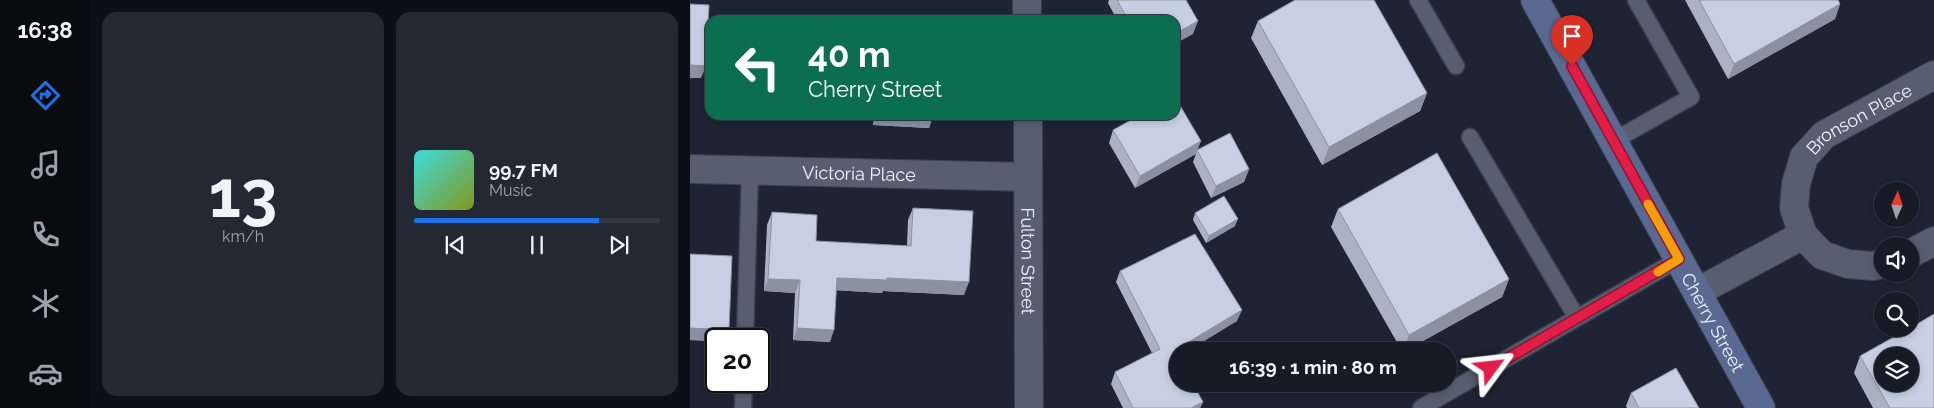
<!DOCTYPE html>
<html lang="en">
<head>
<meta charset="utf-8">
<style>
  :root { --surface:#161b26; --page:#232832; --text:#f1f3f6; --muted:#9ea1a7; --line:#353943; --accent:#1a73e8 }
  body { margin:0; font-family:Raleway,sans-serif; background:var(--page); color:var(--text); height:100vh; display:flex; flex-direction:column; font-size:19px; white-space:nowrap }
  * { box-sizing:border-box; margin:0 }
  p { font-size:16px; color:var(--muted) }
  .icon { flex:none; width:28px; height:28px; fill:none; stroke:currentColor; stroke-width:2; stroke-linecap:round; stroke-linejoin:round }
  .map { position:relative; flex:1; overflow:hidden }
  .sheet { display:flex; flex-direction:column; gap:12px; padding:12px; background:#0c0f15; width:600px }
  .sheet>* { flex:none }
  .top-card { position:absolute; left:15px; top:15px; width:475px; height:105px; border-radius:15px; box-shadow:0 2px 8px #0003,0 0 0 1px var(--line); background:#0b6e4f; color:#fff; overflow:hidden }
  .needle { width:32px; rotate:3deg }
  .tools { position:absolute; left:1184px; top:182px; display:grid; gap:10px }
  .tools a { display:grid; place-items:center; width:45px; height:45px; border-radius:50%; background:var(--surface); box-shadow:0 2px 8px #0003,0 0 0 1px var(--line); font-size:25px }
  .speed { position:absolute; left:15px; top:328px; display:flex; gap:10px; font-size:25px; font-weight:700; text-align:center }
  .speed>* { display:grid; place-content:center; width:65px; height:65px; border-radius:50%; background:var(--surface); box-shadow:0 2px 8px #0003,0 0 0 1px var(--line); line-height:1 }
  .speed .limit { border:2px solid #111; border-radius:8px; background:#fff; color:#111 }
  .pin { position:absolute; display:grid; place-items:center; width:42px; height:42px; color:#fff; margin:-51px -21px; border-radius:50% 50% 50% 0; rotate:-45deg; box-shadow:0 0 5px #0007 }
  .pin .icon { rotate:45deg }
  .me { position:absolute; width:55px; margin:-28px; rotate:60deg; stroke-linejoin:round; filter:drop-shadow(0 0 4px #0008) }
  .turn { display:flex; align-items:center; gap:18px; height:105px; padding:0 20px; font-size:22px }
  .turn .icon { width:65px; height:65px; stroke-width:2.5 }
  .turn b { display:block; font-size:35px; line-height:42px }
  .sheet .widget { flex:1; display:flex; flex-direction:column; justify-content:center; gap:8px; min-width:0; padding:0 18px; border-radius:15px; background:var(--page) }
  .sheet .dial { align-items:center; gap:0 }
  .dial b { font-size:65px; line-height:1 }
  .song { display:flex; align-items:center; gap:15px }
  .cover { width:60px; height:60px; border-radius:8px; background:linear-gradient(135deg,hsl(180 70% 55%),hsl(70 70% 35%)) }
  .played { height:5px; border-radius:2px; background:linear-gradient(90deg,var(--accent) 75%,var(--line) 75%) }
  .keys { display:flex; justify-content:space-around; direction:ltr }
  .sheet .tiles { flex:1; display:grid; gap:12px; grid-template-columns:repeat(2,1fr) }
  .trip { position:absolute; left:479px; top:342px; width:288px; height:50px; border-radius:25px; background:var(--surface); box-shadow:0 2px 8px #0003,0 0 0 1px var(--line); font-weight:700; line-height:50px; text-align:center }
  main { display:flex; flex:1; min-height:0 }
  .tab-bar { display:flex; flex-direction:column; width:90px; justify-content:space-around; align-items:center; background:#090b0f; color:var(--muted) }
  .tab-bar .icon { width:35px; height:35px }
  .tab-bar .on { color:var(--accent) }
  .tab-bar b { font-size:22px; color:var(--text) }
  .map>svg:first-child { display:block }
</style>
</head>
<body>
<main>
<nav class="tab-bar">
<b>16:38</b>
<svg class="icon on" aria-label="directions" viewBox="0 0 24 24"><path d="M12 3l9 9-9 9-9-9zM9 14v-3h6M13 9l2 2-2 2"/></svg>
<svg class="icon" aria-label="music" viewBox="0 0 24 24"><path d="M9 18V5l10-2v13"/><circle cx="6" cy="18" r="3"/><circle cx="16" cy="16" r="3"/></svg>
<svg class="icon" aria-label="phone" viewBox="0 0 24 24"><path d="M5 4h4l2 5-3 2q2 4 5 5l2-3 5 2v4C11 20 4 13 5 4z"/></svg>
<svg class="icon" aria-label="climate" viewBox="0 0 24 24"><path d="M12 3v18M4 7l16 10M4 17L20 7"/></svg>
<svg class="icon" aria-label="car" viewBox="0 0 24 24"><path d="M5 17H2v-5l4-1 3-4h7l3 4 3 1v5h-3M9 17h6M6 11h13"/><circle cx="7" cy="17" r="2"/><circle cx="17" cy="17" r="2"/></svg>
</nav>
<section class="sheet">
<div class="tiles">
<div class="widget dial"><b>13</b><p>km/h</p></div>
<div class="widget">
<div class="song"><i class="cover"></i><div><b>99.7 FM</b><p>Music</p></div></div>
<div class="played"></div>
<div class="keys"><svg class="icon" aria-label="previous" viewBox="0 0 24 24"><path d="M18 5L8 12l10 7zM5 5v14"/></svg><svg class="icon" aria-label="pause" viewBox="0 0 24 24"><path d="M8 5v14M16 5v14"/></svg><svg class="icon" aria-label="next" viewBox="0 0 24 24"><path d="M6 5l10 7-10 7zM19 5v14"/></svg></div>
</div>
</div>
</section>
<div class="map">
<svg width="1244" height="408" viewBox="0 0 1244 408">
  <rect width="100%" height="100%" fill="#1e2433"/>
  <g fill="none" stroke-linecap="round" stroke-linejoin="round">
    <!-- lane casing -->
    <g stroke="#3a3f4d" stroke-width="19">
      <path id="lane" d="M 728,0 L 766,66
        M 780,137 L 887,318
        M 923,141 L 1001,97 L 946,0
        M 55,339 L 60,170
        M 53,408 L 54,381
        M 731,408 L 989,259"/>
    </g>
    <!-- street casing -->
    <g stroke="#3a3f4d" stroke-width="30">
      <g id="street">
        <path d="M 337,0 L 337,20"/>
        <path id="s1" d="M 338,115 L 339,408"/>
        <path id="s2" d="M 0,169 L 338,177"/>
        <path d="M 1220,254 L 1244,241"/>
        <path id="s3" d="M 1192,264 L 1183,266 L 1158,264 L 1132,255 L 1113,235 L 1104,208 L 1106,184 L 1114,157 L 1134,135 L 1244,75"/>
        <path d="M 1007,292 L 1113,235"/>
      </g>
    </g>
    <!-- secondary casing -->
    <g stroke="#3a3f4d" stroke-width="30">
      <g id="secondary">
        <path id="s4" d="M 845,0 L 1071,408"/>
      </g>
    </g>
    <!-- lane -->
    <use href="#lane" stroke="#575e70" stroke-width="16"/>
    <!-- street -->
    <use href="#street" stroke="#575e70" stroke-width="28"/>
    <!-- secondary -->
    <use href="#secondary" stroke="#5a6992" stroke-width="28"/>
  </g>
  <!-- wall -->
  <path fill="#aab2c4" d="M 419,0 L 496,0 L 503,34 L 485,20 L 427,20 L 418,3 Z
    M 995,0 L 1148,0 L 1150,4 L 1145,19 L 1038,79 Z
    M 568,21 L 737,93 L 730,111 L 632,165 L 561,38 Z
    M 20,57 L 20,111 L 15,111 L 18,64 Z
    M 184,115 L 243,115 L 239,128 L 183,125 Z
    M 423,130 L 508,149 L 559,169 L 554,182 L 521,198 L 503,162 L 506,154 L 445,188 L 419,143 Z
    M 223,208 L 274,295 L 193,291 L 192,293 L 146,290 L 140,342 L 103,340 L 105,293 L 74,291 L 77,225 L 82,212 L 126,241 L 217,246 L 218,220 Z
    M 648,209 L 819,279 L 812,297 L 715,351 L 712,351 L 641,227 Z
    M 505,213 L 545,226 L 516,243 L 503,220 Z
    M 430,271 L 547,321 L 488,351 L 488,384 L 513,402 L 510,408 L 433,408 L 421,384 L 425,372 L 462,353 L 426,282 Z
    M 1170,356 L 1244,408 L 1183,408 L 1164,373 Z
    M 941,393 L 1009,408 L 937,408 L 936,406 Z"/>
  <!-- shaded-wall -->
  <path fill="#8b91a0" d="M 1150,4 L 1145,19 L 1038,79 L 1044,64 Z
    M 508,21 L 503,34 L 485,44 L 485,34 Z
    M 0,65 L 16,66 L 11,78 L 0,78 Z
    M 737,93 L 730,111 L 632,165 L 639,147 Z
    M 20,99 L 20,111 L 15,111 Z
    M 187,115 L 229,115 L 243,116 L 239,128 L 183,125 Z
    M 511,141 L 506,154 L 445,188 L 450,176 Z
    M 559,169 L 554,182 L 521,198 L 526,186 Z
    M 548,219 L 545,226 L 516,243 L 519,236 Z
    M 147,278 L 197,278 L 279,282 L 274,295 L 193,291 L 192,293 L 142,290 Z
    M 78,279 L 110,280 L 105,293 L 74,291 Z
    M 819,279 L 812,297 L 715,351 L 713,351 L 719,335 Z
    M 552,310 L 547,321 L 498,351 L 488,351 L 488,358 L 485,350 Z
    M 0,328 L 39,330 L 35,339 L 26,339 L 26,342 L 0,340 Z
    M 107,328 L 144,330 L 140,342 L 103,340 Z
    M 513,402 L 510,408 L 501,408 Z"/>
  <!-- building -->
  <path fill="#c6cfe4" stroke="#8b91a0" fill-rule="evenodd" d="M 427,0 L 496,0 L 508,21 L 485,34 L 485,20 L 438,20 Z
    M 605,0 L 684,0 L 737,93 L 639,147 L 568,21 Z
    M 1009,0 L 1148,0 L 1150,4 L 1044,64 Z
    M 0,4 L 19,5 L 16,66 L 0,65 Z
    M 485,97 L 511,141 L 450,176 L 423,130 L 450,115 L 485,115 Z
    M 540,133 L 559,169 L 526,186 L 507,150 Z
    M 747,153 L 819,279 L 719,335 L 648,209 Z
    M 534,196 L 548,219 L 519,236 L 505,213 Z
    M 223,208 L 283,211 L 279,282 L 197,278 L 197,280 L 147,278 L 144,330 L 107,328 L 110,280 L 78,279 L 82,212 L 127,215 L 126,241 L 221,246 Z
    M 505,234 L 552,310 L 485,350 L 488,354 L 488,384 L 503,384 L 513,402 L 501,408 L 443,408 L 425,372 L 470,349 L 430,271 Z
    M 0,254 L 42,256 L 39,330 L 0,328 Z
    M 1244,314 L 1244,408 L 1200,408 L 1170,356 L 1218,329 L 1220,329 L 1220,328 ZM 1192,356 L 1220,356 L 1220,384 L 1192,384 Z
    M 986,368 L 1009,408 L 949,408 L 941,393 Z"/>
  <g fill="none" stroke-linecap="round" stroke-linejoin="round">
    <!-- route casing -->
    <g stroke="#92132f" stroke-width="12">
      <path id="route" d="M 801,368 L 989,259 L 882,66"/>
    </g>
    <!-- route -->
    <use href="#route" stroke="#e11d48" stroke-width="9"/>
    <!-- slow -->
    <path stroke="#f59e0b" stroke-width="9" d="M 958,204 L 989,259 L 968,272"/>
  </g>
  <g text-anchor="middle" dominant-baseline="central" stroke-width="5" stroke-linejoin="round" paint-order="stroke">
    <!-- street labels -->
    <g font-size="18" fill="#edf2fd" stroke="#1e2433">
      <text stroke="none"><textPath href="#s3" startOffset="238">Bronson Place</textPath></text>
      <text stroke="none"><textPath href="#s2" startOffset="169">Victoria Place</textPath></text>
      <text stroke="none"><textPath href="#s1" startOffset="146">Fulton Street</textPath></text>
      <text stroke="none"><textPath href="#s4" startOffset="368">Cherry Street</textPath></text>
    </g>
  </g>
</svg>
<div class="tools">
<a><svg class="needle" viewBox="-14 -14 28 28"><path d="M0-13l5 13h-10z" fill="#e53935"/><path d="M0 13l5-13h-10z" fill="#9ea1a7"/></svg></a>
<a><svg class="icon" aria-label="sound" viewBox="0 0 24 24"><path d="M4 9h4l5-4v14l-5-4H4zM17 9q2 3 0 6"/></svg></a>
<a><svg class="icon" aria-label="search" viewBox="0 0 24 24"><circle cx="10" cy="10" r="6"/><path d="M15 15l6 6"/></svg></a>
<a><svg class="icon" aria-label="layers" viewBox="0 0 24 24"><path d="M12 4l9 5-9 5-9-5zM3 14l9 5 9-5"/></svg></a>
</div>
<div class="speed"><div class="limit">20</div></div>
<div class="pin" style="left:882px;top:66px;background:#d93025"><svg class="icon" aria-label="arrive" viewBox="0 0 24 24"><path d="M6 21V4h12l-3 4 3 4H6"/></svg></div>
<svg class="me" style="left:801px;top:368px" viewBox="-20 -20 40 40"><path d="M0-17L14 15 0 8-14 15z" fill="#e11d48" stroke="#fff" stroke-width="4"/></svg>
<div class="trip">16:39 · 1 min · 80 m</div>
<div class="top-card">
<div class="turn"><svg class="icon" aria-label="left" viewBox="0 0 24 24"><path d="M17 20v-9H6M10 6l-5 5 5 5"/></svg><div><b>40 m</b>Cherry Street</div></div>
</div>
</div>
</main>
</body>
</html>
